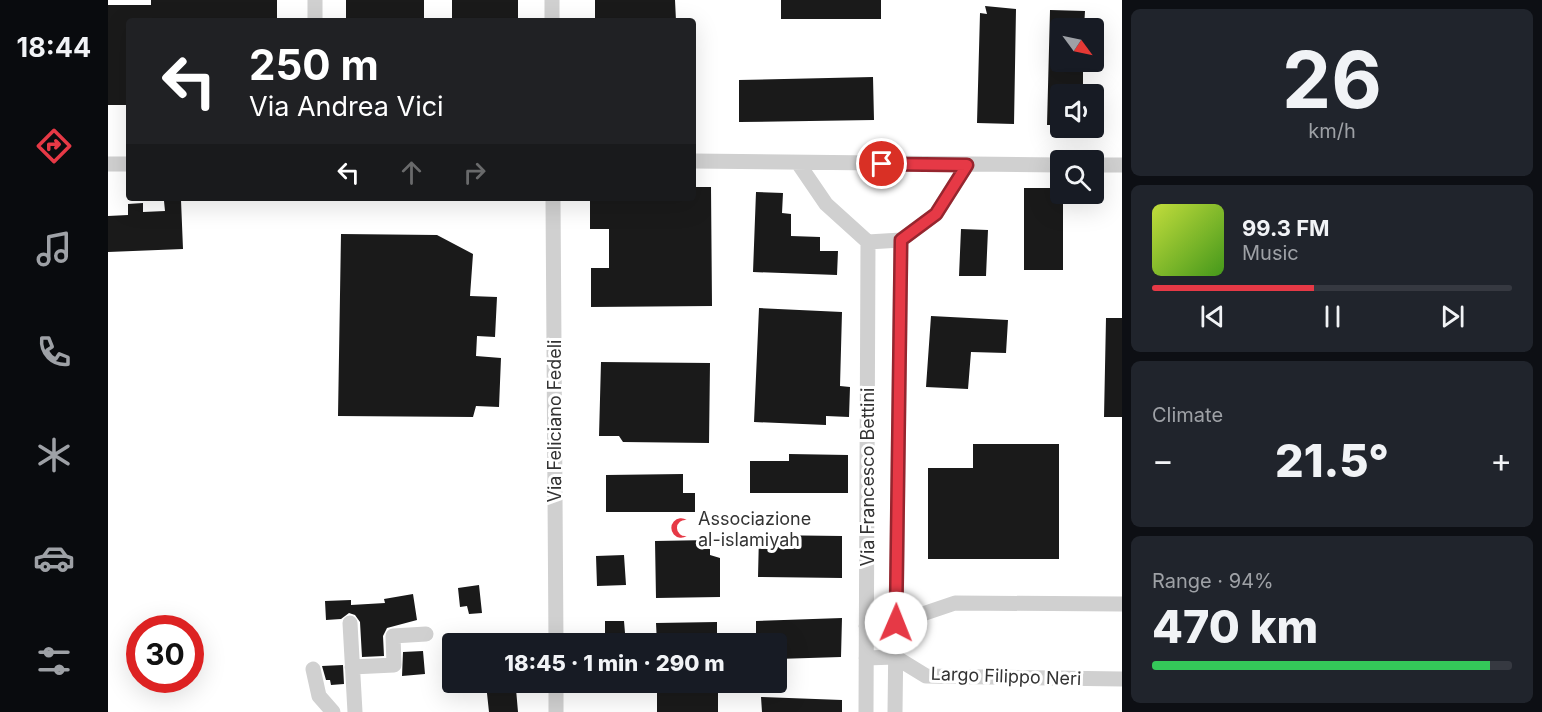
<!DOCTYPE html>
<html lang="en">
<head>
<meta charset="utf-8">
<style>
  :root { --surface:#171b24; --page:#20242c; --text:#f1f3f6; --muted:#9ea1a6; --line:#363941; --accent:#e63946 }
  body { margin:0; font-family:Inter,sans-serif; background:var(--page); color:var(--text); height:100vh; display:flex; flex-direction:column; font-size:22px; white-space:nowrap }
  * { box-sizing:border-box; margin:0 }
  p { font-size:20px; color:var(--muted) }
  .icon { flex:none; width:33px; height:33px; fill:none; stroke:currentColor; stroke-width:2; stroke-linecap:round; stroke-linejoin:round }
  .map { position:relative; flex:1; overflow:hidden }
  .panel { display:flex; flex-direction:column; gap:9px; padding:9px; background:#0d0f14; width:420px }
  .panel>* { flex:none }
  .banner { position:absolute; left:18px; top:18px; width:570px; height:183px; border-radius:6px; box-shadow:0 6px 24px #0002; background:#202124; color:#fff; overflow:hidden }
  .needle { width:39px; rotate:123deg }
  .fabs { position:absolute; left:942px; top:18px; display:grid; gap:12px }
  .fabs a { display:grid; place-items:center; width:54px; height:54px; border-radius:6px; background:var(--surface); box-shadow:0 6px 24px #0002; font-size:30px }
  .speed { position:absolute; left:18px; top:615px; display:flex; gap:12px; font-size:30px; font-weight:700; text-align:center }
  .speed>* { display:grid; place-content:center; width:78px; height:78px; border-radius:50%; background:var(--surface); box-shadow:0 6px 24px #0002; line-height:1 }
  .speed .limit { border:9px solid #d22; background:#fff; color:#111 }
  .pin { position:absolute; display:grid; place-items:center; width:51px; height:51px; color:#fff; margin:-26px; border:3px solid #fff; border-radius:50%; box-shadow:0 2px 6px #0007 }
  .me { position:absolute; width:66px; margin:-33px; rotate:1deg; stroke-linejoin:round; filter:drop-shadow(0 0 4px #0008) }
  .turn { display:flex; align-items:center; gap:21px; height:126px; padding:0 24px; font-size:27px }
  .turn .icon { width:78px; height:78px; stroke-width:2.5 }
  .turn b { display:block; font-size:42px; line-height:51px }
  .lanes { display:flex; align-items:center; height:57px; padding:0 24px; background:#0003; justify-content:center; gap:30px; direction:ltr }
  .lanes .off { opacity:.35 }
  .big { font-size:45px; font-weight:800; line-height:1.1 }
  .panel .widget { flex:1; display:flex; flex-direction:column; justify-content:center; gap:9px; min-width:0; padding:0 21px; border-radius:9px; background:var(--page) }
  .panel .dial { align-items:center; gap:0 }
  .dial b { font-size:78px; line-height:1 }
  .song { display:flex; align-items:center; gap:18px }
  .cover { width:72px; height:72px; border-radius:9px; background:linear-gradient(135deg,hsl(70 70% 55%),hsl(100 70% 35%)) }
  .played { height:6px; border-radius:3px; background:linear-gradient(90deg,var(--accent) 45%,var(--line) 45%) }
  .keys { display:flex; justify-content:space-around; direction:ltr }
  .heat { display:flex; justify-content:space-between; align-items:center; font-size:33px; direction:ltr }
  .charge { height:9px; border-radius:4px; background:linear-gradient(90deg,#34c759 94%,var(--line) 0) }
  .trip { position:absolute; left:334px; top:633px; width:345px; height:60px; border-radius:6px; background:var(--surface); box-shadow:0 6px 24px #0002; font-weight:800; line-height:60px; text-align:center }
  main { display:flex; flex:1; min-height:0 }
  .tab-bar { display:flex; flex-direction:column; width:108px; justify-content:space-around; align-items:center; background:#090b0e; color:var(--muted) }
  .tab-bar .icon { width:42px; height:42px }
  .tab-bar .current { color:var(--accent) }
  .tab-bar b { font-size:27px; color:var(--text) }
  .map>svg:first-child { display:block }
</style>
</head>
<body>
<main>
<nav class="tab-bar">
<b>18:44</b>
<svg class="icon current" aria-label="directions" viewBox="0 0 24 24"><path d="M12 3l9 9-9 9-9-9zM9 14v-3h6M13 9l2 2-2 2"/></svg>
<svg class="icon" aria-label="music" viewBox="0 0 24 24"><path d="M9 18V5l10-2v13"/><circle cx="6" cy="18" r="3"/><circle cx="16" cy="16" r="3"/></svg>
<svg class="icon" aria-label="phone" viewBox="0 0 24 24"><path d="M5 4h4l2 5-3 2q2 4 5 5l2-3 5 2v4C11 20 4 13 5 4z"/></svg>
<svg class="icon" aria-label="climate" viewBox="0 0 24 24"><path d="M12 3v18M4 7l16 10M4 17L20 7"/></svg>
<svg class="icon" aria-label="car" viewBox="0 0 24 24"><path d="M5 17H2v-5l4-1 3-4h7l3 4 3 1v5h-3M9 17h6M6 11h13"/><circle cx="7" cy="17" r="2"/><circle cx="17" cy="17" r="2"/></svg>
<svg class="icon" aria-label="filters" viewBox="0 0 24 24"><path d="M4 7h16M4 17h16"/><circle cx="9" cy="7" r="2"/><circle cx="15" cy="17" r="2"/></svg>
</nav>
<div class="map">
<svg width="1014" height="712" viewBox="0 0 1014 712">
  <rect width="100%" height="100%" fill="#fff"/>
  <!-- building -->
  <path fill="#1a1a1a" d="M 43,0 L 169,0 L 169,21 L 21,21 L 21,105 L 0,105 L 0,5 L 43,5 Z
    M 238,0 L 316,0 L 316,18 L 238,18 Z
    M 344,0 L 410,0 L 410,20 L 344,20 Z
    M 487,0 L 567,0 L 568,21 L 487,21 Z
    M 673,0 L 773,0 L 773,19 L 673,19 Z
    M 877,6 L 908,9 L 906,124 L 869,123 L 872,13 L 879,14 Z
    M 942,10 L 977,11 L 976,28 L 952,28 L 952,62 L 975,62 L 975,94 L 952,94 L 952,125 L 939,125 Z
    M 765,77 L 766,120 L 631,122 L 631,80 Z
    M 585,187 L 603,187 L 604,306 L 483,307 L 483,268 L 501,268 L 501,229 L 482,229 L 482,198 L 585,198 Z
    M 916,188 L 952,188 L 952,194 L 955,194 L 955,270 L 916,270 Z
    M 648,192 L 675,193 L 674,213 L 683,214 L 683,236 L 712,237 L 712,251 L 730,251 L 729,275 L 645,272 Z
    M 73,200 L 75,249 L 0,252 L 0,216 L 20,215 L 20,204 L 35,203 L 35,212 L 57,211 L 56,201 Z
    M 853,229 L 880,230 L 878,276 L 851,276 Z
    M 233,234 L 329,235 L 365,254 L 362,296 L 389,297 L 387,337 L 369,336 L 368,356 L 393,358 L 391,407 L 368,406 L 365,417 L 230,416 Z
    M 651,308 L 734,312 L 732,386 L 742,387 L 741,417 L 718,416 L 718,425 L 646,422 Z
    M 823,316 L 900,320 L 898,353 L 863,352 L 860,389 L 818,387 Z
    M 998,318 L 1014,318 L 1014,417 L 996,417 Z
    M 493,362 L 602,363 L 601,443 L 515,442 L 511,436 L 491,436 Z
    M 865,444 L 951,444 L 951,559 L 820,559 L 820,468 L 865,468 Z
    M 681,454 L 740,455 L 740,493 L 642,493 L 642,461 L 681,461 Z
    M 575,474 L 575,493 L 587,493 L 587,512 L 498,512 L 498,475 Z
    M 651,535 L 734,536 L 734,578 L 650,577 Z
    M 602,540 L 602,555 L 612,558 L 612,597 L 548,598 L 547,541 Z
    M 516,555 L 518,585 L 489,586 L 488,556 Z
    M 371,585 L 374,613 L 361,614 L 359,606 L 352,607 L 350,588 Z
    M 305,594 L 309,620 L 279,628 L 275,636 L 276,656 L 254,657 L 252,622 L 247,615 L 241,613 L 233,619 L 218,620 L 217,601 L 243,600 L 243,605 L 277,603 L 276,599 Z
    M 734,618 L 733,657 L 669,659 L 669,644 L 648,644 L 648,621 Z
    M 497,621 L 516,621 L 517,633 L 528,633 L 529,644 L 497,644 Z
    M 609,622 L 609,644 L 549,644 L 548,623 Z
    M 315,651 L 317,674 L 294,676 L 295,652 Z
    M 235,665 L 236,684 L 223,685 L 222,680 L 218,680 L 214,666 Z
    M 388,682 L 402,682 L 403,690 L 408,689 L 410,712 L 381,712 L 378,684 Z
    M 549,682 L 610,682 L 610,712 L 549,712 Z
    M 653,697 L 734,700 L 734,712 L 654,712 Z"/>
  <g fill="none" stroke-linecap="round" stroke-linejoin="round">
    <!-- minor -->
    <path stroke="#d0d0d0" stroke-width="15" d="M 207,0 L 207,21
      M 444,0 L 444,21
      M 585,161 L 952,165
      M 690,163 L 718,204 L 760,242 L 793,240 L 828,214 L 859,165
      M 0,164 L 21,164
      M 986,165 L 1014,165
      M 445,198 L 448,644
      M 242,623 L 247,712
      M 758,626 L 788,623 L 847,603 L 1014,604
      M 758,658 L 787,657 L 818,676 L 1014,679
      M 244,667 L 286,665 L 285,636 L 318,634
      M 205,669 L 211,696 L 225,712
      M 448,682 L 448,712
      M 758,712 L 760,242
      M 787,712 L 793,240"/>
  </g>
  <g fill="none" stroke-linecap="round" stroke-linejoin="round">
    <!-- route casing -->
    <g stroke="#96252e" stroke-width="15">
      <path id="route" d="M 774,164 L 859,165 L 828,214 L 793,240 L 788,623"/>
    </g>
    <!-- route -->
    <use href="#route" stroke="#e63946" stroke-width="10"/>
  </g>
  <!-- icons -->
  <defs>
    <g id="mosque-bare" transform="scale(1.62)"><path d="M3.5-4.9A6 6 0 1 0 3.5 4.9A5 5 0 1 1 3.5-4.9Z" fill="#e63946" stroke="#fff" stroke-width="2.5" paint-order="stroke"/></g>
  </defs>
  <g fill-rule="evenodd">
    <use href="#mosque-bare" x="573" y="528"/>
  </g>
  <g text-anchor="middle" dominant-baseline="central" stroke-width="6" stroke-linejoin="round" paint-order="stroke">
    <!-- street labels -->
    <g font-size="18" fill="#333" stroke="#fff">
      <text transform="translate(446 421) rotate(-90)">Via Feliciano Fedeli</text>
      <text transform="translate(759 477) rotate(-90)">Via Francesco Bettini</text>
      <text transform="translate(898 676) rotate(2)">Largo Filippo Neri</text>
    </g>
    <!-- poi labels -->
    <g font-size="18" fill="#333" stroke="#fff" text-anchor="start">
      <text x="590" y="518">Associazione<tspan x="590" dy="21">al-islamiyah</tspan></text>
    </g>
  </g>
</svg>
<div class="fabs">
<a><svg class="needle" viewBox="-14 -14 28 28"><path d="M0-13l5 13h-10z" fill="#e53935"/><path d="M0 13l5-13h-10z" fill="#9ea1a6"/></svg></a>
<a><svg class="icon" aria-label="sound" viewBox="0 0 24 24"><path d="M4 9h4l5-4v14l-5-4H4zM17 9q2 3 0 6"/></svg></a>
<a><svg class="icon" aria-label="search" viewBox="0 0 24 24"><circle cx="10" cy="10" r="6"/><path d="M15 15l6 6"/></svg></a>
</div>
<div class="speed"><div class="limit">30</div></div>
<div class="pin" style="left:774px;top:164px;background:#d93025"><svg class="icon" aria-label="arrive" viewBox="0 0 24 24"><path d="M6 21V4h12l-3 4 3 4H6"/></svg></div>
<svg class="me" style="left:788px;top:623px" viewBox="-20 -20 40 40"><circle r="19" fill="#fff"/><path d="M0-13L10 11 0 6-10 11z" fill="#e63946"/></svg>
<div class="trip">18:45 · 1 min · 290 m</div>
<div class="banner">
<div class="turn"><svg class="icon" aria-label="left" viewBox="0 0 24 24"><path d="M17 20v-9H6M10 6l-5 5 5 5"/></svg><div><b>250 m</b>Via Andrea Vici</div></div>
<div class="lanes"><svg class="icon" aria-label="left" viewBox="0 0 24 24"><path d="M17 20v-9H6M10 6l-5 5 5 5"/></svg><svg class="icon off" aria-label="ahead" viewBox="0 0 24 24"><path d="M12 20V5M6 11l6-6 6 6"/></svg><svg class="icon off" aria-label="right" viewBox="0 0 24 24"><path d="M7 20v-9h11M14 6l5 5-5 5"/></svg></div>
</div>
</div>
<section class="panel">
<div class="widget dial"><b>26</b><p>km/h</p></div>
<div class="widget">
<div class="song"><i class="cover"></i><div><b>99.3 FM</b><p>Music</p></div></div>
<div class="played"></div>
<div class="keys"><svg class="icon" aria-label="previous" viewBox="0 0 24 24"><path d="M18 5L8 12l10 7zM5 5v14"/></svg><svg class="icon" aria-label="pause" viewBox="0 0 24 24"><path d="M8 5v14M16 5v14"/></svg><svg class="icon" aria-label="next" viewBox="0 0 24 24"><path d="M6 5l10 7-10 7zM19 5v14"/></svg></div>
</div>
<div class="widget"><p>Climate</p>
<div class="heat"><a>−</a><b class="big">21.5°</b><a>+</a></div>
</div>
<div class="widget"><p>Range · 94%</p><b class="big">470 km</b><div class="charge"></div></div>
</section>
</main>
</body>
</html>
